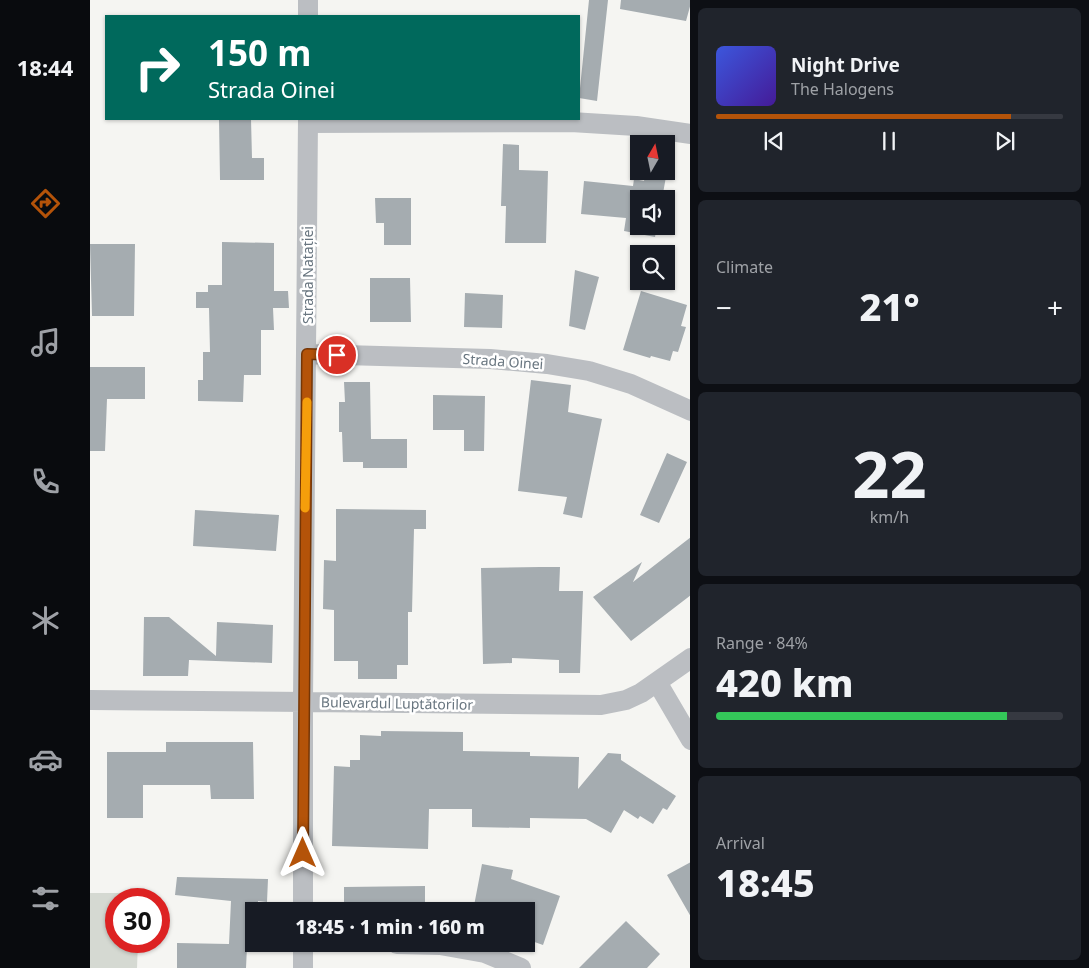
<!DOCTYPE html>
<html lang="en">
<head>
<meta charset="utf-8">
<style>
  :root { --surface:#171b24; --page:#20242c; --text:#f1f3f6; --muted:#9ea1a6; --line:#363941; --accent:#b45309 }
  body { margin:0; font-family:"Noto Sans",sans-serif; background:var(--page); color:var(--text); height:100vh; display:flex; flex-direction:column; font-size:19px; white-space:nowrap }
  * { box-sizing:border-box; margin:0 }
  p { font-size:16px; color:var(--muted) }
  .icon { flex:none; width:28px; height:28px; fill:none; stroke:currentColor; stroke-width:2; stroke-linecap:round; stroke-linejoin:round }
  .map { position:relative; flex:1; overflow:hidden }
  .drawer { display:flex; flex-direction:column; gap:8px; padding:8px; background:#0d0f14; width:399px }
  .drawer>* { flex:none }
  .guide { position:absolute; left:15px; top:15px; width:475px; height:105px; border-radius:0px; box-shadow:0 1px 4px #0004; background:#00695c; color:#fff; overflow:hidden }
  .needle { width:32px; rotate:9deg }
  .buttons { position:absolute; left:540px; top:135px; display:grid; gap:10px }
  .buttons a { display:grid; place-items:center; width:45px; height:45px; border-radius:0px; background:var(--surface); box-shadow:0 1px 4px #0004; font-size:25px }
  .speed { position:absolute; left:15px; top:888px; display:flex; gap:10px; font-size:25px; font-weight:700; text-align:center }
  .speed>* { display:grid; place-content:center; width:65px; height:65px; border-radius:50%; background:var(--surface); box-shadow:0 1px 4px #0004; line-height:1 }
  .speed .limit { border:8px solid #d22; background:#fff; color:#111 }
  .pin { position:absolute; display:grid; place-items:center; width:42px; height:42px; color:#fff; margin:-21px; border:2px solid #fff; border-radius:50%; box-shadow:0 1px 5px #0007 }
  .me { position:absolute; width:55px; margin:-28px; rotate:0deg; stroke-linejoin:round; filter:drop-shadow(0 0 4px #0008) }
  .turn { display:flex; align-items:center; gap:18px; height:105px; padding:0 20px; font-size:22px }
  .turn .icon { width:65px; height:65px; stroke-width:2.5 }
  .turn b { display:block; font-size:35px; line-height:42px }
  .big { font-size:38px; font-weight:800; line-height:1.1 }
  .drawer .widget { flex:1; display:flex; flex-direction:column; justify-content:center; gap:8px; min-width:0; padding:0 18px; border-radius:8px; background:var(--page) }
  .drawer .dial { align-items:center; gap:0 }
  .dial b { font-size:65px; line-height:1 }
  .song { display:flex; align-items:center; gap:15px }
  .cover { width:60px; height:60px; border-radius:8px; background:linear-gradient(135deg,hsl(230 70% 55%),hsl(260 70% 35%)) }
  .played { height:5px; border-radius:2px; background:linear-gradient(90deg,var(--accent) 85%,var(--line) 85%) }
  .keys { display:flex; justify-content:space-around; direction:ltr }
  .heat { display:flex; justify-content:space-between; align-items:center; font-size:28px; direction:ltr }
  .charge { height:8px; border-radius:4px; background:linear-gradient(90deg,#34c759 84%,var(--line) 0) }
  .trip { position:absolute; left:155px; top:902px; width:290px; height:50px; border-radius:0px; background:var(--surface); box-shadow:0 1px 4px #0004; font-weight:800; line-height:50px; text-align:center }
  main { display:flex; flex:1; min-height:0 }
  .tabs { display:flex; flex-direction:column; width:90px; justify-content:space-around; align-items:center; background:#090b0e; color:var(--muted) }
  .tabs .icon { width:35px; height:35px }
  .tabs .active { color:var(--accent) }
  .tabs b { font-size:22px; color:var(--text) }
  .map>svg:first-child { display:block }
</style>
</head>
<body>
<main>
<nav class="tabs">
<b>18:44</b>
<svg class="icon active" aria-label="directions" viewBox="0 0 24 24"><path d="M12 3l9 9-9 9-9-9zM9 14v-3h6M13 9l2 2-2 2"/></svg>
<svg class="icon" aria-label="music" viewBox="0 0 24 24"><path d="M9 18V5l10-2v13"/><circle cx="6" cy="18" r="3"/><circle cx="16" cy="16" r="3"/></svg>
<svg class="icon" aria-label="phone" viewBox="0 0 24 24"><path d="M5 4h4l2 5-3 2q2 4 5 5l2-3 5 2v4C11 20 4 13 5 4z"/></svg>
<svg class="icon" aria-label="climate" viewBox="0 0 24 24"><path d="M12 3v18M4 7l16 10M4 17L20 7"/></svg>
<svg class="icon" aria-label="car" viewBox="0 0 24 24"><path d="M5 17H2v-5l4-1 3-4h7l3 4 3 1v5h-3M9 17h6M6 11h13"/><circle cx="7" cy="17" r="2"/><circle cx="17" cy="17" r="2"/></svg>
<svg class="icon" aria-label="filters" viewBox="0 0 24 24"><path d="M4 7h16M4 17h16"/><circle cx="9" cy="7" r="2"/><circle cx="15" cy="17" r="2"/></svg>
</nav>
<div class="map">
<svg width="601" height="968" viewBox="0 0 601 968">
  <rect width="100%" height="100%" fill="#f5f5f2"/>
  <!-- garden -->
  <path fill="#d5d9d2" d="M 0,893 L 48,893 L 48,899 L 26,899 L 26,941 L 48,941 L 47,968 L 0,968 Z"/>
  <!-- building -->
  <path fill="#a5acb0" d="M 499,0 L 518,0 L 507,101 L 489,98 Z
    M 531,0 L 601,0 L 601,3 L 596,21 L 530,9 Z
    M 129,119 L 161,119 L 162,158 L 174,158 L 174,180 L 130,180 Z
    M 413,144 L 429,145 L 429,170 L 458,171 L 456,243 L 415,243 L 416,206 L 411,206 Z
    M 556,171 L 577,171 L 572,199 L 549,199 L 549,226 L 567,226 L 565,237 L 534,231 L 536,218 L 491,214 L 494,181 L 543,186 L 544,179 L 554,181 Z
    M 285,198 L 321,198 L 321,245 L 294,245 L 294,223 L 286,223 Z
    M 132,242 L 184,243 L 184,291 L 198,291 L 199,308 L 183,308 L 184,330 L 171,330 L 171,375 L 154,375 L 153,402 L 108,401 L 108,380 L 113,380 L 113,352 L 120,352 L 119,308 L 106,308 L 106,292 L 118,292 L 118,285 L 132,285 Z
    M 0,244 L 45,244 L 44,316 L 2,316 Z
    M 485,270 L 509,277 L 495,330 L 479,326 Z
    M 280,278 L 320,278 L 321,322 L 280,322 Z
    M 551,291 L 597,305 L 591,326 L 596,327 L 588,352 L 583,351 L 580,361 L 561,356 L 560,358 L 533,350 Z
    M 375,293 L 413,295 L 412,328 L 374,327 Z
    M 0,367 L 55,367 L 55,399 L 17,399 L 15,451 L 0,451 Z
    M 441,380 L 481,385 L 478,412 L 512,419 L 492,518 L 473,514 L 477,497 L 428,491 Z
    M 254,382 L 280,382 L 281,439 L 317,439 L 317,468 L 273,468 L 273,462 L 253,462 L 252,432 L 249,432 L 249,402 L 255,402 Z
    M 343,395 L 395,396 L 394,451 L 374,451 L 374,430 L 343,430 Z
    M 577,453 L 597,462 L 569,523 L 550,515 Z
    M 246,509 L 336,510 L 336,529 L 324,529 L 322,612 L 318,612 L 318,665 L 307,665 L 307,679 L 268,679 L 268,661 L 244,661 L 244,610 L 233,609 L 234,560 L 246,561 Z
    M 105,510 L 189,515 L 186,551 L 103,546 Z
    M 601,537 L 601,595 L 541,641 L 503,597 L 552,562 L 543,582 Z
    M 450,567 L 470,567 L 469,591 L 493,591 L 490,673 L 469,673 L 469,660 L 422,658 L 422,663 L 393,664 L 391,568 Z
    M 54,617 L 79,617 L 126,656 L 127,622 L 183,625 L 182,663 L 99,660 L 98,676 L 53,676 Z
    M 291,731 L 373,732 L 373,751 L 440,752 L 440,756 L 489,757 L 488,789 L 518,753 L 531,754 L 531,760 L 586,796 L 577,810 L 573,808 L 563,824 L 550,816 L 548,819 L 534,810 L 521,833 L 496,819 L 440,818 L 440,828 L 382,827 L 382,809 L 339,809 L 338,849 L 242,846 L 244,766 L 260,767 L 260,760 L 270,760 L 270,735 L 291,736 Z
    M 76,742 L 163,742 L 164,799 L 121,799 L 120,785 L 53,785 L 53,818 L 17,818 L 17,752 L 76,752 Z
    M 601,862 L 601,917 L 577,875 Z
    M 392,864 L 423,870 L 421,879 L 470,896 L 453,945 L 436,939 L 436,911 L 383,911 Z
    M 87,877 L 178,879 L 177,902 L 168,901 L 168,911 L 164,911 L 164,925 L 158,925 L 156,968 L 87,968 L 87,943 L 139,944 L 141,901 L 85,895 Z
    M 335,886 L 335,906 L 254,907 L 254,887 Z
    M 536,921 L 570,954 L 557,968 L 489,968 Z"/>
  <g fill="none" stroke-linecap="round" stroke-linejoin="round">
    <!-- minor -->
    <path stroke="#bbbec2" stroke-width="20" d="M 218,0 L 218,16
      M 218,123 L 481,122 L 546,126 L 601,134
      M 217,354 L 400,359 L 457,364 L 499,371 L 541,384 L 601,411
      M 567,682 L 601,740
      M 0,700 L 511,705 L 536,700 L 551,693 L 601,658
      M 213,911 L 213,702 L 218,119
      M 307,944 L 350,945 L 395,953 L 431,968
      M 213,968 L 213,944"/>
  </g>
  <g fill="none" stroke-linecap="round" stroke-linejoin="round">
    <!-- route casing -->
    <g stroke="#753606" stroke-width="12">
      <path id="route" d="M 213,853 L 217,354 L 247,355"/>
    </g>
    <!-- route -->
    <use href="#route" stroke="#b45309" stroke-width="9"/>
    <!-- slow -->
    <path stroke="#f59e0b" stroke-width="9" d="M 215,508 L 217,402"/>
  </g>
  <g text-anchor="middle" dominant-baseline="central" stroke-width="5" stroke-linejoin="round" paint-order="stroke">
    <!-- street labels -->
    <g font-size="14" fill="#68757f" stroke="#fff">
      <text transform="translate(217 275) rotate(-90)">Strada Natației</text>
      <text transform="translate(413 361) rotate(4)">Strada Oinei</text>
      <text transform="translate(307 703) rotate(1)">Bulevardul Luptătorilor</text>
    </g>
  </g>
</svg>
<div class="buttons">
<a><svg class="needle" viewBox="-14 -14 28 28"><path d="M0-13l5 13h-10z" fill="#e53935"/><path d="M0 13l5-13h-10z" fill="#9ea1a6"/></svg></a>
<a><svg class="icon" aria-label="sound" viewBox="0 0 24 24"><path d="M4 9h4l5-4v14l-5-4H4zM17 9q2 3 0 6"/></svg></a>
<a><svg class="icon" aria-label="search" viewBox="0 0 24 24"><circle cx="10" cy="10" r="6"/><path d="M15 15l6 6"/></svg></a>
</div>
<div class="speed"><div class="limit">30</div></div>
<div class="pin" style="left:247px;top:355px;background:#d93025"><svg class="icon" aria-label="arrive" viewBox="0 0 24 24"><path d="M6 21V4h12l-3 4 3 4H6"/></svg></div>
<svg class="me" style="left:213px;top:853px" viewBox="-20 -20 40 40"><path d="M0-17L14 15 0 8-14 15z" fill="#b45309" stroke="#fff" stroke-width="4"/></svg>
<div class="trip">18:45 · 1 min · 160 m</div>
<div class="guide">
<div class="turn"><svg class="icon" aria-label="right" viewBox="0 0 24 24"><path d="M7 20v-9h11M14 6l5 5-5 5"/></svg><div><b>150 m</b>Strada Oinei</div></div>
</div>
</div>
<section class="drawer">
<div class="widget">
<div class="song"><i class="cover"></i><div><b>Night Drive</b><p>The Halogens</p></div></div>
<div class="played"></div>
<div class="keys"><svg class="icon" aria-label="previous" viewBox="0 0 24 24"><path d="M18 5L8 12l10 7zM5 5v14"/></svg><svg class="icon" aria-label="pause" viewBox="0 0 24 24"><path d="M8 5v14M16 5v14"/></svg><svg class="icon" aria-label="next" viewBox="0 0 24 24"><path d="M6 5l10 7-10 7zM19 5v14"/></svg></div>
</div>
<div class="widget"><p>Climate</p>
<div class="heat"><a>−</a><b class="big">21°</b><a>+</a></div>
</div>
<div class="widget dial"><b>22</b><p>km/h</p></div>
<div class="widget"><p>Range · 84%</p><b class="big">420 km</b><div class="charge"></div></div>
<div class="widget"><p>Arrival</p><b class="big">18:45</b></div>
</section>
</main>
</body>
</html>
